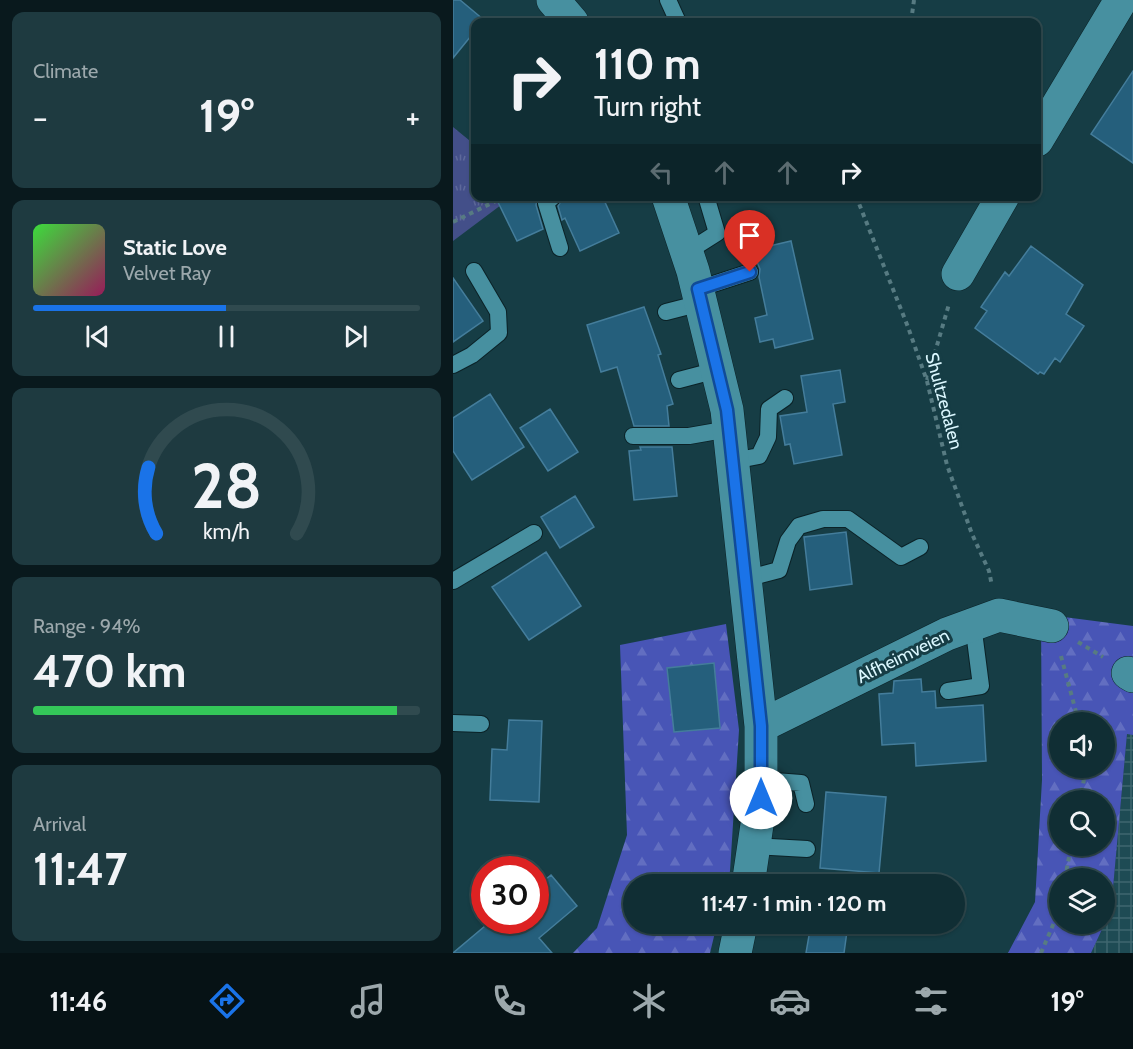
<!DOCTYPE html>
<html lang="en">
<head>
<meta charset="utf-8">
<style>
  :root { --surface:#102e34; --page:#1e3a40; --text:#f1f3f6; --muted:#9ca8ac; --line:#304a4f; --accent:#1a73e8 }
  body { margin:0; font-family:Cabin,sans-serif; background:var(--page); color:var(--text); height:100vh; display:flex; flex-direction:column; font-size:22px; white-space:nowrap }
  * { box-sizing:border-box; margin:0 }
  p { font-size:20px; color:var(--muted) }
  .icon { flex:none; width:33px; height:33px; fill:none; stroke:currentColor; stroke-width:2; stroke-linecap:round; stroke-linejoin:round }
  .map { position:relative; flex:1; overflow:hidden }
  .drawer { display:flex; flex-direction:column; gap:12px; padding:12px; background:#09191d; width:453px }
  .drawer>* { flex:none }
  .banner { position:absolute; left:18px; top:18px; width:570px; height:183px; border-radius:12px; box-shadow:0 2px 4px #0004,0 0 0 2px var(--line); background:#102e34; color:var(--text); overflow:hidden }
  .controls { position:absolute; left:596px; top:712px; display:grid; gap:12px }
  .controls a { display:grid; place-items:center; width:66px; height:66px; border-radius:50%; background:var(--surface); box-shadow:0 2px 4px #0004,0 0 0 2px var(--line); font-size:30px }
  .speed { position:absolute; left:18px; top:856px; display:flex; gap:12px; font-size:30px; font-weight:700; text-align:center }
  .speed>* { display:grid; place-content:center; width:78px; height:78px; border-radius:50%; background:var(--surface); box-shadow:0 2px 4px #0004,0 0 0 2px var(--line); line-height:1 }
  .speed .limit { border:9px solid #d22; background:#fff; color:#111 }
  .pin { position:absolute; display:grid; place-items:center; width:51px; height:51px; color:#fff; margin:-62px -26px; border-radius:50% 50% 50% 0; rotate:-45deg; box-shadow:0 0 6px #0007 }
  .pin .icon { rotate:45deg }
  .me { position:absolute; width:66px; margin:-33px; rotate:0deg; stroke-linejoin:round; filter:drop-shadow(0 0 4px #0008) }
  .turn { display:flex; align-items:center; gap:21px; height:126px; padding:0 24px; font-size:27px }
  .turn .icon { width:78px; height:78px; stroke-width:2.5 }
  .turn b { display:block; font-size:42px; line-height:51px }
  .lanes { display:flex; align-items:center; height:57px; padding:0 24px; background:#0003; justify-content:center; gap:30px; direction:ltr }
  .lanes .off { opacity:.35 }
  .big { font-size:45px; font-weight:700; line-height:1.1 }
  .drawer .card { flex:1; display:flex; flex-direction:column; justify-content:center; gap:9px; min-width:0; padding:0 21px; border-radius:12px; background:var(--page) }
  .drawer .dial { align-items:center; gap:0 }
  .dial svg { height:156px; overflow:visible; fill:none; stroke:var(--line); stroke-width:7; stroke-linecap:round; text-anchor:middle }
  .dial text { fill:var(--text); stroke:none }
  .song { display:flex; align-items:center; gap:18px }
  .cover { width:72px; height:72px; border-radius:9px; background:linear-gradient(135deg,hsl(120 70% 55%),hsl(330 70% 35%)) }
  .played { height:6px; border-radius:3px; background:linear-gradient(90deg,var(--accent) 50%,var(--line) 50%) }
  .keys { display:flex; justify-content:space-around; direction:ltr }
  .heat { display:flex; justify-content:space-between; align-items:center; font-size:33px; direction:ltr }
  .charge { height:9px; border-radius:4px; background:linear-gradient(90deg,#34c759 94%,var(--line) 0) }
  .trip { position:absolute; left:170px; top:874px; width:342px; height:60px; border-radius:30px; background:var(--surface); box-shadow:0 2px 4px #0004,0 0 0 2px var(--line); font-weight:700; line-height:60px; text-align:center }
  .tabs { display:flex; height:96px; justify-content:space-around; align-items:center; background:#061215; color:var(--muted) }
  .tabs .icon { width:42px; height:42px }
  .tabs .on { color:var(--accent) }
  .tabs b { font-size:27px; color:var(--text) }
  main { display:flex; flex:1; min-height:0 }
  .map>svg:first-child { display:block }
</style>
</head>
<body>
<main>
<section class="drawer">
<div class="card"><p>Climate</p>
<div class="heat"><a>−</a><b class="big">19°</b><a>+</a></div>
</div>
<div class="card">
<div class="song"><i class="cover"></i><div><b>Static Love</b><p>Velvet Ray</p></div></div>
<div class="played"></div>
<div class="keys"><svg class="icon" aria-label="previous" viewBox="0 0 24 24"><path d="M18 5L8 12l10 7zM5 5v14"/></svg><svg class="icon" aria-label="pause" viewBox="0 0 24 24"><path d="M8 5v14M16 5v14"/></svg><svg class="icon" aria-label="next" viewBox="0 0 24 24"><path d="M6 5l10 7-10 7zM19 5v14"/></svg></div>
</div>
<div class="card dial"><svg viewBox="0 0 100 80">
<path d="M14 69A42 42 0 1 1 86 69"/>
<path d="M14 69A42 42 0 0 1 10 35" stroke="#1a73e8"/>
<text x="50" y="56" font-size="32" font-weight="700">28</text>
<text x="50" y="72" font-size="11">km/h</text>
</svg></div>
<div class="card"><p>Range · 94%</p><b class="big">470 km</b><div class="charge"></div></div>
<div class="card"><p>Arrival</p><b class="big">11:47</b></div>
</section>
<div class="map">
<svg width="680" height="953" viewBox="0 0 680 953">
  <defs>
    <pattern id="industrial-grid" width="8" height="8" patternUnits="userSpaceOnUse" patternTransform="scale(1.5)"><rect width="8" height="8" fill="#1e4b54"/><path d="M0 4h8M4 0v8" fill="none" stroke="#3e666e"/></pattern>
    <pattern id="forest-firs" width="22" height="20" patternUnits="userSpaceOnUse" patternTransform="scale(1.5)"><rect width="22" height="20" fill="#4855b6"/><path d="M5 1l3.5 6h-7zM16 11l3.5 6h-7z" fill="#626ec1"/></pattern>
    <pattern id="park-tufts" width="24" height="20" patternUnits="userSpaceOnUse" patternTransform="scale(1.5)"><rect width="24" height="20" fill="#434f89"/><path d="M3 7l-1-3M5 7V3M7 7l1-3M15 17l-1-3M17 17v-4M19 17l1-3" fill="none" stroke="#5e699b"/></pattern>
  </defs>
  <rect width="100%" height="100%" fill="#163d45"/>
  <!-- industrial -->
  <path fill="url(#industrial-grid)" d="M 674,733 L 680,735 L 680,953 L 638,953 L 658,910 Z"/>
  <!-- forest -->
  <path fill="url(#forest-firs)" fill-rule="evenodd" d="M 588,614 L 680,626 L 680,735 L 674,734 L 658,910 L 638,953 L 555,953 L 582,902 L 589,780 ZM 606,723 L 651,723 L 651,768 L 606,768 ZM 606,801 L 651,801 L 651,846 L 606,846 ZM 606,879 L 651,879 L 651,924 L 606,924 Z
    M 273,624 L 286,730 L 277,871 L 274,885 L 180,885 L 180,924 L 264,924 L 257,953 L 120,953 L 144,928 L 174,835 L 167,645 Z"/>
  <!-- park -->
  <path fill="url(#park-tufts)" d="M 0,127 L 22,145 L 22,196 L 49,197 L 52,202 L 0,241 Z"/>
  <!-- building -->
  <path fill="#255f7c" stroke="#447d9b" stroke-width="1.5" d="M 0,0 L 7,0 L 31,20 L 22,22 L 22,31 L 0,58 Z
    M 680,71 L 680,163 L 638,134 Z
    M 42,196 L 85,196 L 83,205 L 90,229 L 64,241 Z
    M 111,196 L 158,196 L 151,200 L 166,233 L 127,251 L 112,218 L 109,220 L 105,206 Z
    M 338,241 L 360,339 L 322,348 L 320,339 L 307,342 L 302,318 L 314,315 L 306,277 L 307,269 L 299,250 Z
    M 578,246 L 630,285 L 613,314 L 631,326 L 607,362 L 602,358 L 591,374 L 587,372 L 585,374 L 522,328 L 534,311 L 528,307 L 552,272 L 556,276 Z
    M 0,278 L 30,321 L 0,342 Z
    M 191,307 L 208,354 L 205,355 L 220,404 L 214,406 L 216,426 L 181,426 L 164,367 L 148,372 L 134,325 Z
    M 387,370 L 392,402 L 380,404 L 389,455 L 341,464 L 337,444 L 332,445 L 327,416 L 354,412 L 348,376 Z
    M 37,394 L 71,447 L 19,480 L 0,451 L 0,418 Z
    M 97,409 L 125,452 L 95,471 L 67,428 Z
    M 187,447 L 219,447 L 224,496 L 181,500 L 176,451 L 188,450 Z
    M 122,496 L 141,527 L 107,548 L 88,517 Z
    M 393,532 L 399,584 L 357,590 L 351,537 Z
    M 93,552 L 128,606 L 76,640 L 39,587 Z
    M 261,663 L 267,728 L 221,732 L 214,668 Z
    M 468,679 L 469,692 L 482,691 L 483,708 L 530,705 L 533,761 L 463,766 L 462,743 L 429,745 L 426,694 L 440,693 L 441,681 Z
    M 56,720 L 89,721 L 86,802 L 37,800 L 39,749 L 54,750 Z
    M 373,792 L 433,797 L 426,873 L 367,868 Z
    M 98,875 L 124,906 L 86,938 L 99,953 L 0,953 L 38,921 L 82,921 L 82,888 Z
    M 358,924 L 395,924 L 391,953 L 353,953 Z"/>
  <g fill="none" stroke-linecap="round" stroke-linejoin="round">
    <!-- lane casing -->
    <g stroke="#0b2227" stroke-width="18">
      <path id="lane" d="M 215,0 L 225,22
        M 101,196 L 93,203 L 107,248
        M 234,252 L 264,233 L 253,196
        M 245,289 L 297,272
        M 213,312 L 248,303
        M 0,365 L 19,355 L 46,333 L 45,312 L 21,271
        M 226,380 L 264,370
        M 180,436 L 236,436 L 276,429
        M 280,461 L 306,456 L 315,437 L 316,409 L 332,398
        M 292,579 L 326,570 L 335,541 L 346,526 L 370,519 L 395,519 L 448,557 L 467,547
        M 0,581 L 81,533
        M 495,691 L 528,686 L 520,624
        M 0,723 L 28,724
        M 308,780 L 348,783 L 353,804
        M 302,846 L 354,849"/>
    </g>
    <!-- street casing -->
    <g stroke="#0b2227" stroke-width="34">
      <path id="street" d="M 100,0 L 119,22
        M 584,140 L 668,0
        M 215,196 L 240,271 L 274,410 L 308,726 L 308,798 L 295,885
        M 505,274 L 550,196
        M 675,673 L 680,676
        M 308,726 L 494,634 L 546,615 L 599,626
        M 282,953 L 288,924"/>
    </g>
    <!-- path -->
    <path stroke="#577b82" stroke-width="4" stroke-dasharray="4.5 4.5" stroke-linecap="butt" d="M 458,22 L 461,0
      M 403,196 L 455,327 L 474,381 L 494,465 L 519,534 L 536,571 L 539,586
      M 0,222 L 53,196
      M 474,380 L 496,304
      M 625,642 L 650,657
      M 608,656 L 626,723
      M 627,801 L 633,768
      M 612,879 L 618,846
      M 588,953 L 606,911"/>
    <!-- lane -->
    <use href="#lane" stroke="#4790a0" stroke-width="16"/>
    <!-- street -->
    <use href="#street" stroke="#4790a0" stroke-width="33"/>
  </g>
  <g fill="none" stroke-linecap="round" stroke-linejoin="round">
    <!-- route casing -->
    <g stroke="#114b97" stroke-width="15">
      <path id="route" d="M 297,272 L 245,289 L 274,410 L 308,726 L 308,798"/>
    </g>
    <!-- route -->
    <use href="#route" stroke="#1a73e8" stroke-width="10"/>
  </g>
  <g text-anchor="middle" dominant-baseline="central" stroke-width="6" stroke-linejoin="round" paint-order="stroke">
    <!-- street labels -->
    <g font-size="18" fill="#dbf7fe" stroke="#163d45">
      <text transform="translate(491 401) rotate(75)">Shultzedalen</text>
      <text transform="translate(450 656) rotate(-26)">Alfheimveien</text>
    </g>
  </g>
</svg>
<div class="controls">
<a><svg class="icon" aria-label="sound" viewBox="0 0 24 24"><path d="M4 9h4l5-4v14l-5-4H4zM17 9q2 3 0 6"/></svg></a>
<a><svg class="icon" aria-label="search" viewBox="0 0 24 24"><circle cx="10" cy="10" r="6"/><path d="M15 15l6 6"/></svg></a>
<a><svg class="icon" aria-label="layers" viewBox="0 0 24 24"><path d="M12 4l9 5-9 5-9-5zM3 14l9 5 9-5"/></svg></a>
</div>
<div class="speed"><div class="limit">30</div></div>
<div class="pin" style="left:297px;top:272px;background:#d93025"><svg class="icon" aria-label="arrive" viewBox="0 0 24 24"><path d="M6 21V4h12l-3 4 3 4H6"/></svg></div>
<svg class="me" style="left:308px;top:798px" viewBox="-20 -20 40 40"><circle r="19" fill="#fff"/><path d="M0-13L10 11 0 6-10 11z" fill="#1a73e8"/></svg>
<div class="trip">11:47 · 1 min · 120 m</div>
<div class="banner">
<div class="turn"><svg class="icon" aria-label="right" viewBox="0 0 24 24"><path d="M7 20v-9h11M14 6l5 5-5 5"/></svg><div><b>110 m</b>Turn right</div></div>
<div class="lanes"><svg class="icon off" aria-label="left" viewBox="0 0 24 24"><path d="M17 20v-9H6M10 6l-5 5 5 5"/></svg><svg class="icon off" aria-label="ahead" viewBox="0 0 24 24"><path d="M12 20V5M6 11l6-6 6 6"/></svg><svg class="icon off" aria-label="ahead" viewBox="0 0 24 24"><path d="M12 20V5M6 11l6-6 6 6"/></svg><svg class="icon" aria-label="right" viewBox="0 0 24 24"><path d="M7 20v-9h11M14 6l5 5-5 5"/></svg></div>
</div>
</div>
</main>
<nav class="tabs">
<b>11:46</b>
<svg class="icon on" aria-label="directions" viewBox="0 0 24 24"><path d="M12 3l9 9-9 9-9-9zM9 14v-3h6M13 9l2 2-2 2"/></svg>
<svg class="icon" aria-label="music" viewBox="0 0 24 24"><path d="M9 18V5l10-2v13"/><circle cx="6" cy="18" r="3"/><circle cx="16" cy="16" r="3"/></svg>
<svg class="icon" aria-label="phone" viewBox="0 0 24 24"><path d="M5 4h4l2 5-3 2q2 4 5 5l2-3 5 2v4C11 20 4 13 5 4z"/></svg>
<svg class="icon" aria-label="climate" viewBox="0 0 24 24"><path d="M12 3v18M4 7l16 10M4 17L20 7"/></svg>
<svg class="icon" aria-label="car" viewBox="0 0 24 24"><path d="M5 17H2v-5l4-1 3-4h7l3 4 3 1v5h-3M9 17h6M6 11h13"/><circle cx="7" cy="17" r="2"/><circle cx="17" cy="17" r="2"/></svg>
<svg class="icon" aria-label="filters" viewBox="0 0 24 24"><path d="M4 7h16M4 17h16"/><circle cx="9" cy="7" r="2"/><circle cx="15" cy="17" r="2"/></svg>
<b>19°</b>
</nav>
</body>
</html>
